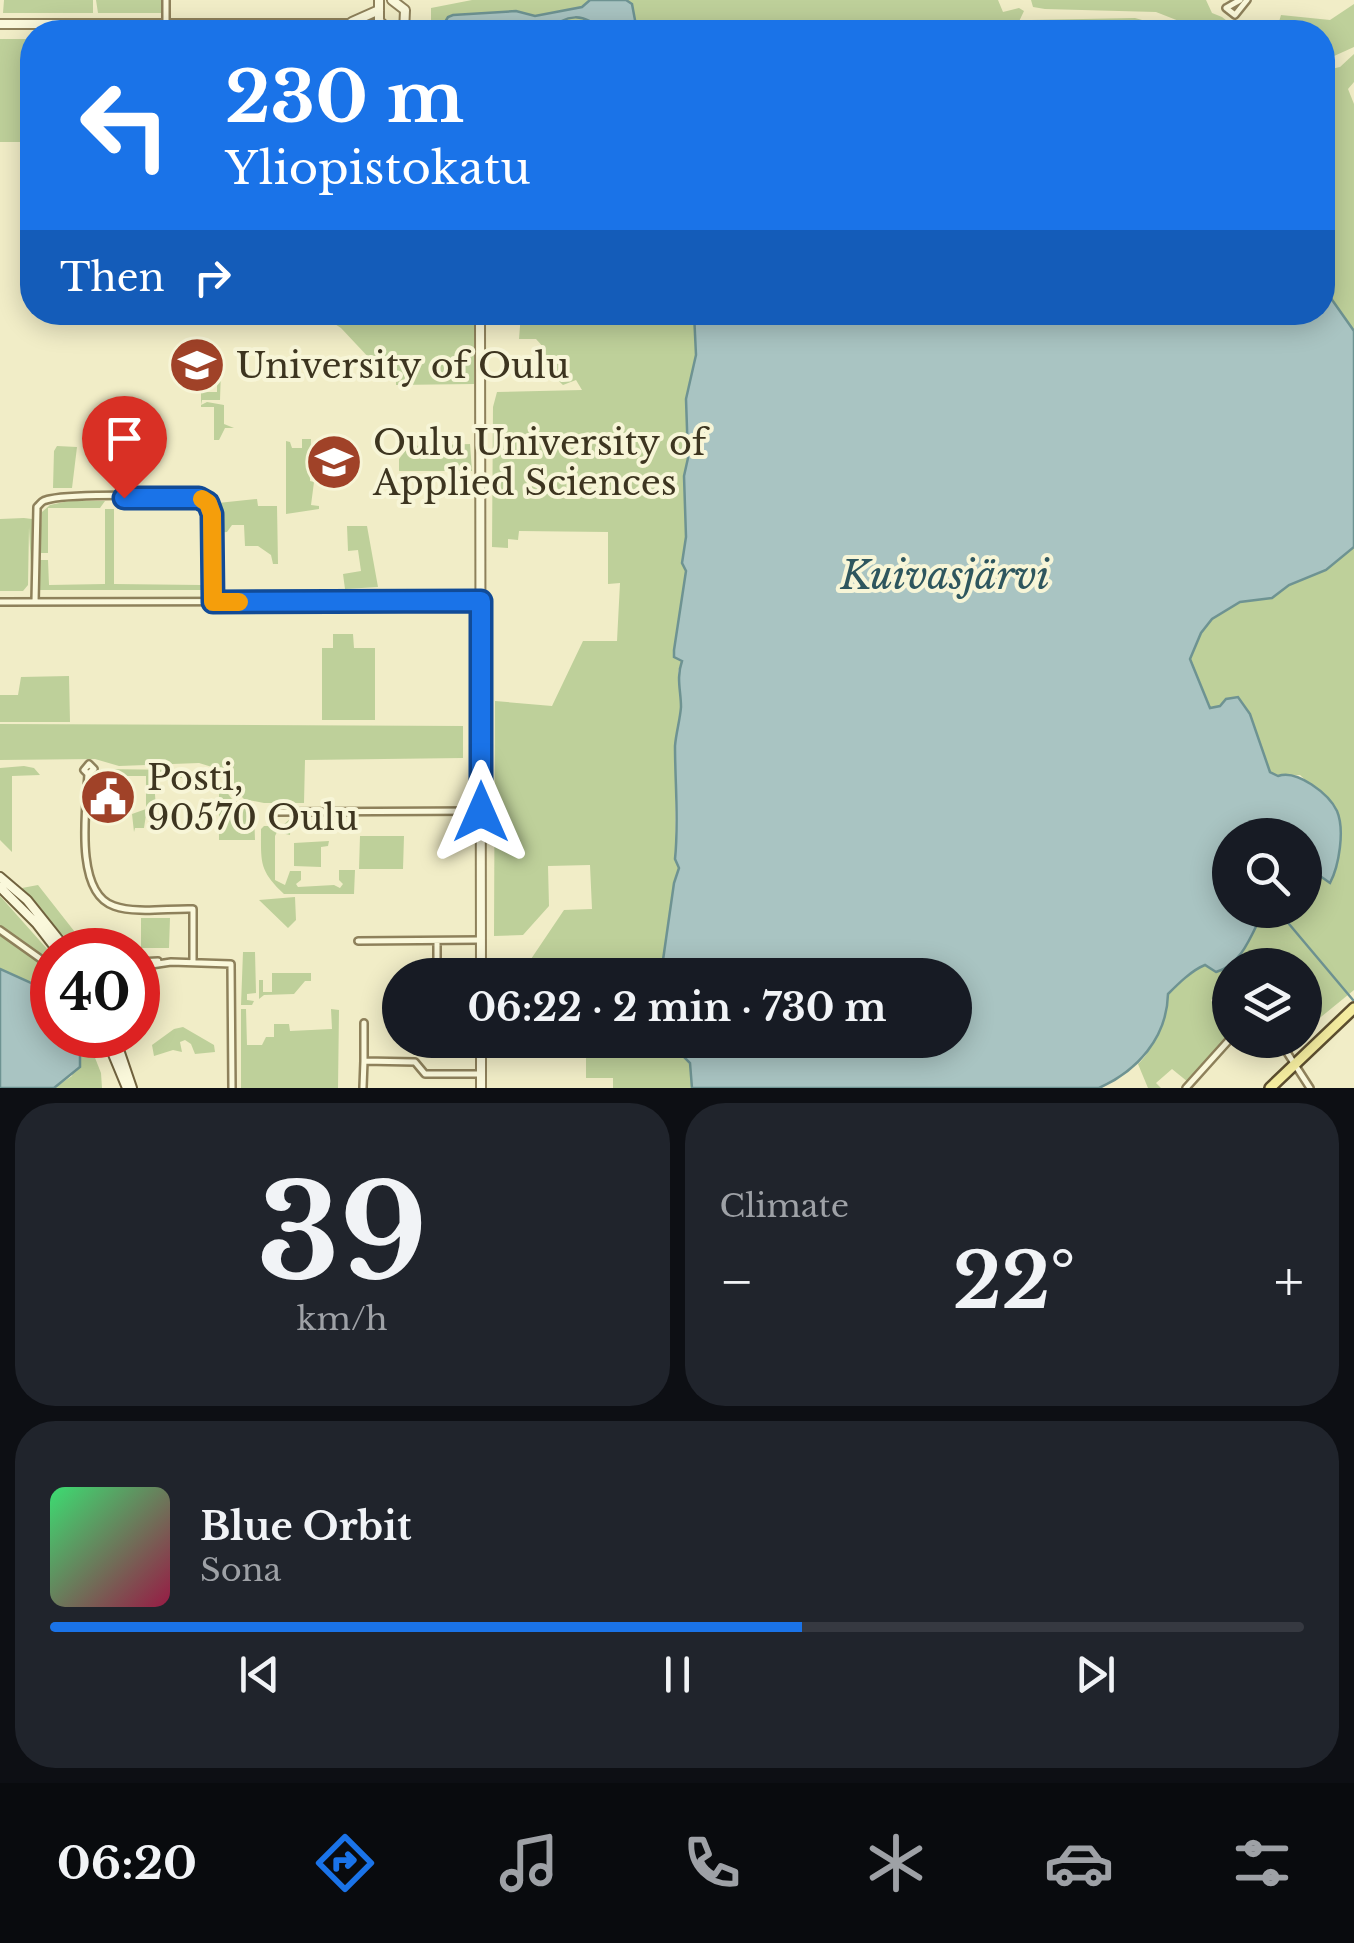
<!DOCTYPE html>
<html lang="en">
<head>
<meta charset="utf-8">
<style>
  :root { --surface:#171b24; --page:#20242c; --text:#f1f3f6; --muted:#9ea1a6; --line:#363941; --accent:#1a73e8 }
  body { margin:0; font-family:"Libre Baskerville",serif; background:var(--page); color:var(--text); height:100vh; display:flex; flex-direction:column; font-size:38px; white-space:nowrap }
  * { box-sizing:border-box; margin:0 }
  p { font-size:32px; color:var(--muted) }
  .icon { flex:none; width:55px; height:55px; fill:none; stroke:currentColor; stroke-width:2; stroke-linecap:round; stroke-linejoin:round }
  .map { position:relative; height:1088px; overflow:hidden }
  .drawer { display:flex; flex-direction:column; gap:15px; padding:15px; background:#0d0f14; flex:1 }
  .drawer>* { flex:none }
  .banner { position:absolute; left:20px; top:20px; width:1315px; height:305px; border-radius:40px; box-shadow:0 5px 25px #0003; background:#1a73e8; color:#fff; overflow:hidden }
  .tools { position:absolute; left:1212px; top:818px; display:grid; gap:20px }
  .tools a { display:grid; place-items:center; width:110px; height:110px; border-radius:50%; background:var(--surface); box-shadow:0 5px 25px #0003; font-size:50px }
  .speed { position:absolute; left:30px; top:928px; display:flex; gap:20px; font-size:50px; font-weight:700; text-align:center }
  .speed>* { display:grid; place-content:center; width:130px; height:130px; border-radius:50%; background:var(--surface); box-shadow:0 5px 25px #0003; line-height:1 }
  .speed .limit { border:15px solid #d22; background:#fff; color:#111 }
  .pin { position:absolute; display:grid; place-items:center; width:85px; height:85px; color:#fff; margin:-102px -42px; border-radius:50% 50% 50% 0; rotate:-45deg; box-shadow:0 0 10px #0007 }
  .pin .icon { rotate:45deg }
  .me { position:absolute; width:110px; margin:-55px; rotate:0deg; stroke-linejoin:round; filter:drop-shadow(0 0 8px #0008) }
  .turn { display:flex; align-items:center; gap:35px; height:210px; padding:0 40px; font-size:45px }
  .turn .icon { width:130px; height:130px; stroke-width:2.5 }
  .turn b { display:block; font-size:70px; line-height:85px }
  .then { display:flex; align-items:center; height:95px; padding:0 40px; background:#0003; gap:20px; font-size:38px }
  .big { font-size:75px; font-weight:800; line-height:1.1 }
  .drawer .tile { flex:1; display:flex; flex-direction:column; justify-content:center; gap:15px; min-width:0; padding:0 35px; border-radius:40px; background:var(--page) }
  .drawer .dial { align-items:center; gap:0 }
  .dial b { font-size:130px; line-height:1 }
  .song { display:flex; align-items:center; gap:30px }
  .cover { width:120px; height:120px; border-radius:15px; background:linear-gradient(135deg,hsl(140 70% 55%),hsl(340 70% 35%)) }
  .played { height:10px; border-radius:5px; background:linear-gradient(90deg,var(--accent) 60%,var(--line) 60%) }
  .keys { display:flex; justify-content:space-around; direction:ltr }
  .heat { display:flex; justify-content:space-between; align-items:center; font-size:55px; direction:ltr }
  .drawer .tiles { flex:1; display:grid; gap:15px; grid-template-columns:1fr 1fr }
  .tile:last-child { grid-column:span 2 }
  .trip { position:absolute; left:382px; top:958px; width:590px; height:100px; border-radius:50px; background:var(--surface); box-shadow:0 5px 25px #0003; font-weight:800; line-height:100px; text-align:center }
  .tabs { display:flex; height:160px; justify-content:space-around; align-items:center; background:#090b0e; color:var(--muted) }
  .tabs .icon { width:70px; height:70px }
  .tabs .current { color:var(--accent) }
  .tabs b { font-size:45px; color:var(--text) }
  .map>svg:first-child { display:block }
</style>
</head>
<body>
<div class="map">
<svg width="1354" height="1088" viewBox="0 0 1354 1088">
  <rect width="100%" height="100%" fill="#f1edc7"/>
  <!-- green -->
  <path fill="#bed09a" d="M 4,0 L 93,0 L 93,13 L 3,13 Z
    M 96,0 L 163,0 L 163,13 L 98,13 Z
    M 472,0 L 998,0 L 1003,12 L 1019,8 L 1024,11 L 1014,32 L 431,32 L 431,8 Z
    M 1031,0 L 1206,0 L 1212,13 L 1222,17 L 1241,32 L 1207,32 L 1156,12 L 1045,9 L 1033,7 Z
    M 1354,4 L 1354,47 L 1323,61 L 1322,32 L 1276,32 L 1281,15 L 1330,20 Z
    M 1135,18 L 1185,32 L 1030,32 L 1031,20 Z
    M 0,39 L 32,39 L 32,142 L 0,142 Z
    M 1354,54 L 1354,82 L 1348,89 L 1354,104 L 1354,331 L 1323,287 L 1322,71 L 1340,67 Z
    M 318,313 L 474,313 L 474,384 L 396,385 L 396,369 L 391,360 L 371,360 L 341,328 Z
    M 521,313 L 694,313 L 696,355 L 686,399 L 688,459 L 684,476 L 686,537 L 682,562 L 686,571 L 674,650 L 682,661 L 678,671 L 681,709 L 675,750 L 675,859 L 679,868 L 662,967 L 671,975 L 618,975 L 617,958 L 529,962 L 564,910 L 592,909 L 590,865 L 548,866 L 549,906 L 523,935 L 494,936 L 495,701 L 552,706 L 583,641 L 617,641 L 620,583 L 608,584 L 608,532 L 519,531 L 518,540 L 508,539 L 508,548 L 492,547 L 493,407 L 497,392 L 582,390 L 576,380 L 563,385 L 535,359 L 545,349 L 536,339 L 519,339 Z
    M 217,369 L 221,369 L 220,400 L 202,400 L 201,405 L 207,402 L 224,405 L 224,424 L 234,428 L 225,428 L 219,440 L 214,440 L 214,407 L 201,407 L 201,392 L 217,392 Z
    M 302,439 L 311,439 L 310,481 L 314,482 L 311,505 L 319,506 L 319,509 L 286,514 L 286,441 L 290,442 L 292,448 L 302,448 Z
    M 470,444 L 472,471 L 399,471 L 399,459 L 409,446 Z
    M 57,446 L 77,447 L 72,488 L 53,488 L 54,451 Z
    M 257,499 L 258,506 L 277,506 L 278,564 L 273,564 L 271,555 L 258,546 L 245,546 L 244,525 L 232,525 L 227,532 L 216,533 L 218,503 Z
    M 69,501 L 105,501 L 100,508 L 48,508 L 48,553 L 39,553 L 42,512 L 50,505 Z
    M 105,509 L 114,509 L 114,584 L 201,585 L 202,555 L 210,556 L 209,590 L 39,590 L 40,560 L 48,560 L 49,585 L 105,584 Z
    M 24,518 L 32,519 L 32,589 L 29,527 L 28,585 L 23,591 L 0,591 L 0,519 Z
    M 347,526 L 367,526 L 378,587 L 345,589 L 343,574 L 361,571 L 358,550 L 348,551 Z
    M 1354,547 L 1354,990 L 1305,1030 L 1305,965 L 1230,965 L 1247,944 L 1262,914 L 1273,911 L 1281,915 L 1278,910 L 1305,910 L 1305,873 L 1313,871 L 1331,883 L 1337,810 L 1300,775 L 1278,776 L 1270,772 L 1250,714 L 1239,698 L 1226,699 L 1220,706 L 1211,708 L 1190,659 L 1201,633 L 1212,619 L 1240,602 L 1272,598 L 1289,585 L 1326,570 Z
    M 333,634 L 353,634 L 354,648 L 375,648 L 375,720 L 322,720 L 322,648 L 333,648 Z
    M 69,676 L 70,722 L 0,722 L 0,695 L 18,695 L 21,677 Z
    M 0,724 L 463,726 L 463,758 L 305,760 L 304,803 L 264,803 L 244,799 L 212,767 L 199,763 L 119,766 L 95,759 L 0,760 Z
    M 24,766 L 34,768 L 40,775 L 12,776 L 12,852 L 0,840 L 0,768 Z
    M 101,769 L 180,770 L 182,778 L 159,779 L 178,783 L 181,793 L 169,786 L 169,781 L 154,781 L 156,808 L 147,808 L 144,828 L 135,828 L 134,832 L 132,814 L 146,809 L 146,776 L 96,776 Z
    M 219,782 L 232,799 L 254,812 L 255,840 L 219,840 Z
    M 291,818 L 290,835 L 277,832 L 275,836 L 275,880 L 285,885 L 290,871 L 301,871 L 301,880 L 296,884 L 298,887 L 334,885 L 340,888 L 343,884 L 339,880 L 339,870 L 355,870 L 354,894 L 284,894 C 259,870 261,863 261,829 L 264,826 L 282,826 Z
    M 360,836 L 404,836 L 403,869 L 359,869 Z
    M 329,841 L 328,846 L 321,847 L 321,867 L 294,866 L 294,843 Z
    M 38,885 L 89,950 L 76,950 L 22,888 Z
    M 0,896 L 48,950 L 52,962 L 0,926 Z
    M 295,897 L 296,920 L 288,928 L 259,900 Z
    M 141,918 L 170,918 L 169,948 L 141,948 Z
    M 0,933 L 52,970 L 52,972 L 43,966 L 30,982 L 0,969 Z
    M 243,952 L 255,952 L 256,993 L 247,994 L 247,1000 L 254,1001 L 252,1005 L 241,1005 Z
    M 1205,965 L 1226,969 L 1230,965 L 1230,988 L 1211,1000 L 1230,1036 L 1188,1082 L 1172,1069 L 1156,1083 L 1161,1088 L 1148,1088 L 1138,1064 C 1153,1051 1167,1015 1168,994 L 1196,969 Z
    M 272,973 L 311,973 L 311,981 L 305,981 L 294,994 L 264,995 L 259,999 L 259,980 L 263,980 L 263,992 L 272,992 Z
    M 241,1009 L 246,1009 L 247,1045 L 262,1045 L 266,1037 L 274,1037 L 274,1024 L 289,1024 L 290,1031 L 332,1029 L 331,1009 L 339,1010 L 338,1088 L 241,1088 Z
    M 183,1027 L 214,1045 L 215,1052 L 195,1054 L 191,1044 L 185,1040 L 180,1042 L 182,1052 L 173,1050 L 154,1056 L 152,1045 L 174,1029 Z
    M 76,1035 L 86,1035 L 101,1073 L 102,1088 L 54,1088 L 72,1076 L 80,1044 Z
    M 618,1040 L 679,1040 L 678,1044 L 690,1063 L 692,1088 L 613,1088 L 613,1078 L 586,1078 L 586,1051 L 617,1052 Z"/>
  <!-- water -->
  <path fill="#a9c4c2" stroke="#6e9392" stroke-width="2.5" d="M 590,0 L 626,0 L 632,4 L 635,20 L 633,32 L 601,32 C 586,12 565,13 548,32 L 520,32 L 506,22 L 485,22 L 477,32 L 439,32 L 448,17 L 453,15 L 516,11 L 535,16 L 582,7 Z
    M 1323,287 L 1354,331 L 1354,547 L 1326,570 L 1289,585 L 1272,598 L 1240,602 L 1212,619 L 1201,633 L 1190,659 L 1210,708 L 1220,706 L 1226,699 L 1238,697 L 1250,714 L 1270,772 L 1278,776 C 1297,769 1329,794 1337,811 C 1345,830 1339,866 1330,883 L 1313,871 L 1305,873 L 1305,835 L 1230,835 L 1230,910 L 1278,910 L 1284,918 L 1273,911 L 1262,914 C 1251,936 1241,965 1216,972 L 1205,965 C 1192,970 1178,984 1168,994 C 1167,1038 1137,1071 1099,1088 L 692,1088 L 690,1063 L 681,1054 L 679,1040 L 955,1040 L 955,975 L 671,975 L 662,967 L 674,883 L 679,868 L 675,859 C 679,821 675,784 675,746 C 676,733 680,720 681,707 C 681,691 676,678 682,661 L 674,657 L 674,650 L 686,571 L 682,563 L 686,537 L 684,476 L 688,458 L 686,399 L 696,355 L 694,313 L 1322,312 Z
    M 0,969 L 38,986 L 52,1000 L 52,1035 L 76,1035 L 80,1044 L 80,1067 L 54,1088 L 0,1088 Z"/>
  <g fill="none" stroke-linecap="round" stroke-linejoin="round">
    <!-- stream -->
    <path stroke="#6e9392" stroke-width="2.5" d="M 1284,918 L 1353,1000"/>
    <!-- minor casing -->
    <g stroke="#8e815b" stroke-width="10">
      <path id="minor" d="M 166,0 L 166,23
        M 1226,8 L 1235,15 L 1247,0
        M 1226,8 L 1240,0
        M 241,319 L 243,312
        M 0,602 L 481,601
        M 35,602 L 37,507 C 43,501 41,501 50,499 C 74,494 183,494 205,500 L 212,514 L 213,602
        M 88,774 L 94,769 L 89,764 L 84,770 L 88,774 C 86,808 74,893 114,906 C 137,914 169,908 193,909 L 193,962
        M 273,812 L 481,811
        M 0,930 L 52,967
        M 358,941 L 480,940
        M 437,941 L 437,975
        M 138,962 L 158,961
        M 138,967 L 171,962 L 231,964 L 232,1088
        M 364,1023 L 364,1061 L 415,1062 L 425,1074 L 481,1074
        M 1279,1040 L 1310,1088
        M 363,1087 L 364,1061
        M 1186,1088 L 1230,1039"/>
    </g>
    <!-- tertiary casing -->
    <g stroke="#8e815b" stroke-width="12">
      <path id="tertiary" d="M 379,0 L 379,21 L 391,32
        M 392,0 L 405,10 L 404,32
        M 352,22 L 379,10
        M 0,24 L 381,24
        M 480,312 L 481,975
        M 481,1040 L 481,1088"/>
    </g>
    <!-- secondary casing -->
    <g stroke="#70623e" stroke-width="12">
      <path id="secondary" d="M 0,877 L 27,900 L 67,950
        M 0,887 L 37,924 L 57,950
        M 105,1035 L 127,1088
        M 114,1035 L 132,1088"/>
    </g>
    <!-- primary casing -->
    <g stroke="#5c4e2f" stroke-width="14">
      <path id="primary" d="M 1270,1088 L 1354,1008"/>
    </g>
    <!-- minor -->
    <use href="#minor" stroke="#faf8db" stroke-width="5"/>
    <!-- tertiary -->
    <use href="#tertiary" stroke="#faf8db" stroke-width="8"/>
    <!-- secondary -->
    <use href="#secondary" stroke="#faf8db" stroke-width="8"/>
    <!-- primary -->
    <use href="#primary" stroke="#f4ec9f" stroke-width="9"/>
  </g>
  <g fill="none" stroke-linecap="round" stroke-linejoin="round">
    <!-- route casing -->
    <g stroke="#114b97" stroke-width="25">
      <path id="route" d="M 124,498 L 199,498 L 208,503 L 212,514 L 213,602 L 481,601 L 481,812"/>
    </g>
    <!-- route -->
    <use href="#route" stroke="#1a73e8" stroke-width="18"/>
    <!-- slow -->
    <path stroke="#f59e0b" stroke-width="18" d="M 202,499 L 208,503 L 212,514 L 213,602 L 239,602"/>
  </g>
  <!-- icons -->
  <defs>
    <g id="university-disc" transform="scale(2.875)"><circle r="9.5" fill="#a04228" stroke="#f7f5d7"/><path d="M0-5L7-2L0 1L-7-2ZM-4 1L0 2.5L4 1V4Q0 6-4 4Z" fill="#fff"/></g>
    <g id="civic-disc" transform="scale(2.875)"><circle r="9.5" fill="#a04228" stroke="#f7f5d7"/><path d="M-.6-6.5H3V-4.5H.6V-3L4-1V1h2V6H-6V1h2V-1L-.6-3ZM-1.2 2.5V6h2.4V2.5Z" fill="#fff"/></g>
  </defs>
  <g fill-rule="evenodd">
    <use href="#university-disc" x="197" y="365"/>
    <use href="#university-disc" x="334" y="462"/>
    <use href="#civic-disc" x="108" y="797"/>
  </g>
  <g text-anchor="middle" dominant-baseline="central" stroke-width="8" stroke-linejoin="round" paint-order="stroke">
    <!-- poi labels -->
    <g font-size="35" fill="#3d3520" stroke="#f7f5d7" text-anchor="start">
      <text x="236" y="365">University of Oulu</text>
      <text x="373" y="442">Oulu University of<tspan x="373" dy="40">Applied Sciences</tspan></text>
      <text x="147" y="777">Posti,<tspan x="147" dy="40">90570 Oulu</tspan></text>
    </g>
    <!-- water labels -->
    <g font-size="38" font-style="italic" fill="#2e565e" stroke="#f7f5d7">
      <text x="945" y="575">Kuivasjärvi</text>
    </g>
  </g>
</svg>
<div class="tools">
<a><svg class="icon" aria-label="search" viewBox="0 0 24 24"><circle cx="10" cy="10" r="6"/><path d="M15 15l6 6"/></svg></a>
<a><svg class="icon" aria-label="layers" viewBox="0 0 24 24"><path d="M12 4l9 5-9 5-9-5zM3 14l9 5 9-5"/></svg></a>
</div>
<div class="speed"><div class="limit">40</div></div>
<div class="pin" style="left:124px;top:498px;background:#d93025"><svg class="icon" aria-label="arrive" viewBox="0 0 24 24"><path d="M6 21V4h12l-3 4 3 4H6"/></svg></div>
<svg class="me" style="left:481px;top:812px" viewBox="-20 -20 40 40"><path d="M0-17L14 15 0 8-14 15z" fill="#1a73e8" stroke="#fff" stroke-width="4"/></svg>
<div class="trip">06:22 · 2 min · 730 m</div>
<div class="banner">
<div class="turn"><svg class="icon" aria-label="left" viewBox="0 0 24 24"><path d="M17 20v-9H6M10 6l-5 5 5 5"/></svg><div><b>230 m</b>Yliopistokatu</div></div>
<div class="then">Then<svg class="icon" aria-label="right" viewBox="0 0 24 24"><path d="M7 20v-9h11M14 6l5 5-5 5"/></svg></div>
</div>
</div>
<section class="drawer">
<div class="tiles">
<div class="tile dial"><b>39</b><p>km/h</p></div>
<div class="tile"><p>Climate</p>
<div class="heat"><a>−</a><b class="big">22°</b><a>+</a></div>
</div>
<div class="tile">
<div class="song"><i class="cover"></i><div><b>Blue Orbit</b><p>Sona</p></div></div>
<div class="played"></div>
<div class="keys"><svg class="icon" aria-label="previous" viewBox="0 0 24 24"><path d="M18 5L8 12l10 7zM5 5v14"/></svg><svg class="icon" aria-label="pause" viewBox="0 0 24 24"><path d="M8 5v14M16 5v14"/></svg><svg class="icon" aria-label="next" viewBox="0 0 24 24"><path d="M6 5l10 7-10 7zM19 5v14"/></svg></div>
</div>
</div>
</section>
<nav class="tabs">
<b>06:20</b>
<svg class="icon current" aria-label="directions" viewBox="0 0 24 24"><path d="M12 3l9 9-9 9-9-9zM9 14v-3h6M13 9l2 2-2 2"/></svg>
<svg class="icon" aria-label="music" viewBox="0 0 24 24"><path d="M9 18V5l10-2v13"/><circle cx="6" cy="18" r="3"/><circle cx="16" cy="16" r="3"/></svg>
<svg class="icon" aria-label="phone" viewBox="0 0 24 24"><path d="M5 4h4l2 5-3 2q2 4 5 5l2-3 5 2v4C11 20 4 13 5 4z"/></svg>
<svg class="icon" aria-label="climate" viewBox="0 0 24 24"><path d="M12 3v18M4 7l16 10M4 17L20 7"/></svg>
<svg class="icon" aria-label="car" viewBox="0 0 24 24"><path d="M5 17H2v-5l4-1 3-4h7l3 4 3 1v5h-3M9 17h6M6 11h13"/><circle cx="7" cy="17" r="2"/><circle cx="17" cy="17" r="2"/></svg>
<svg class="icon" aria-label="filters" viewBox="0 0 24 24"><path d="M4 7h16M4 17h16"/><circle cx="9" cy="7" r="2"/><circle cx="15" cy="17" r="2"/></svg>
</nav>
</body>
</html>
